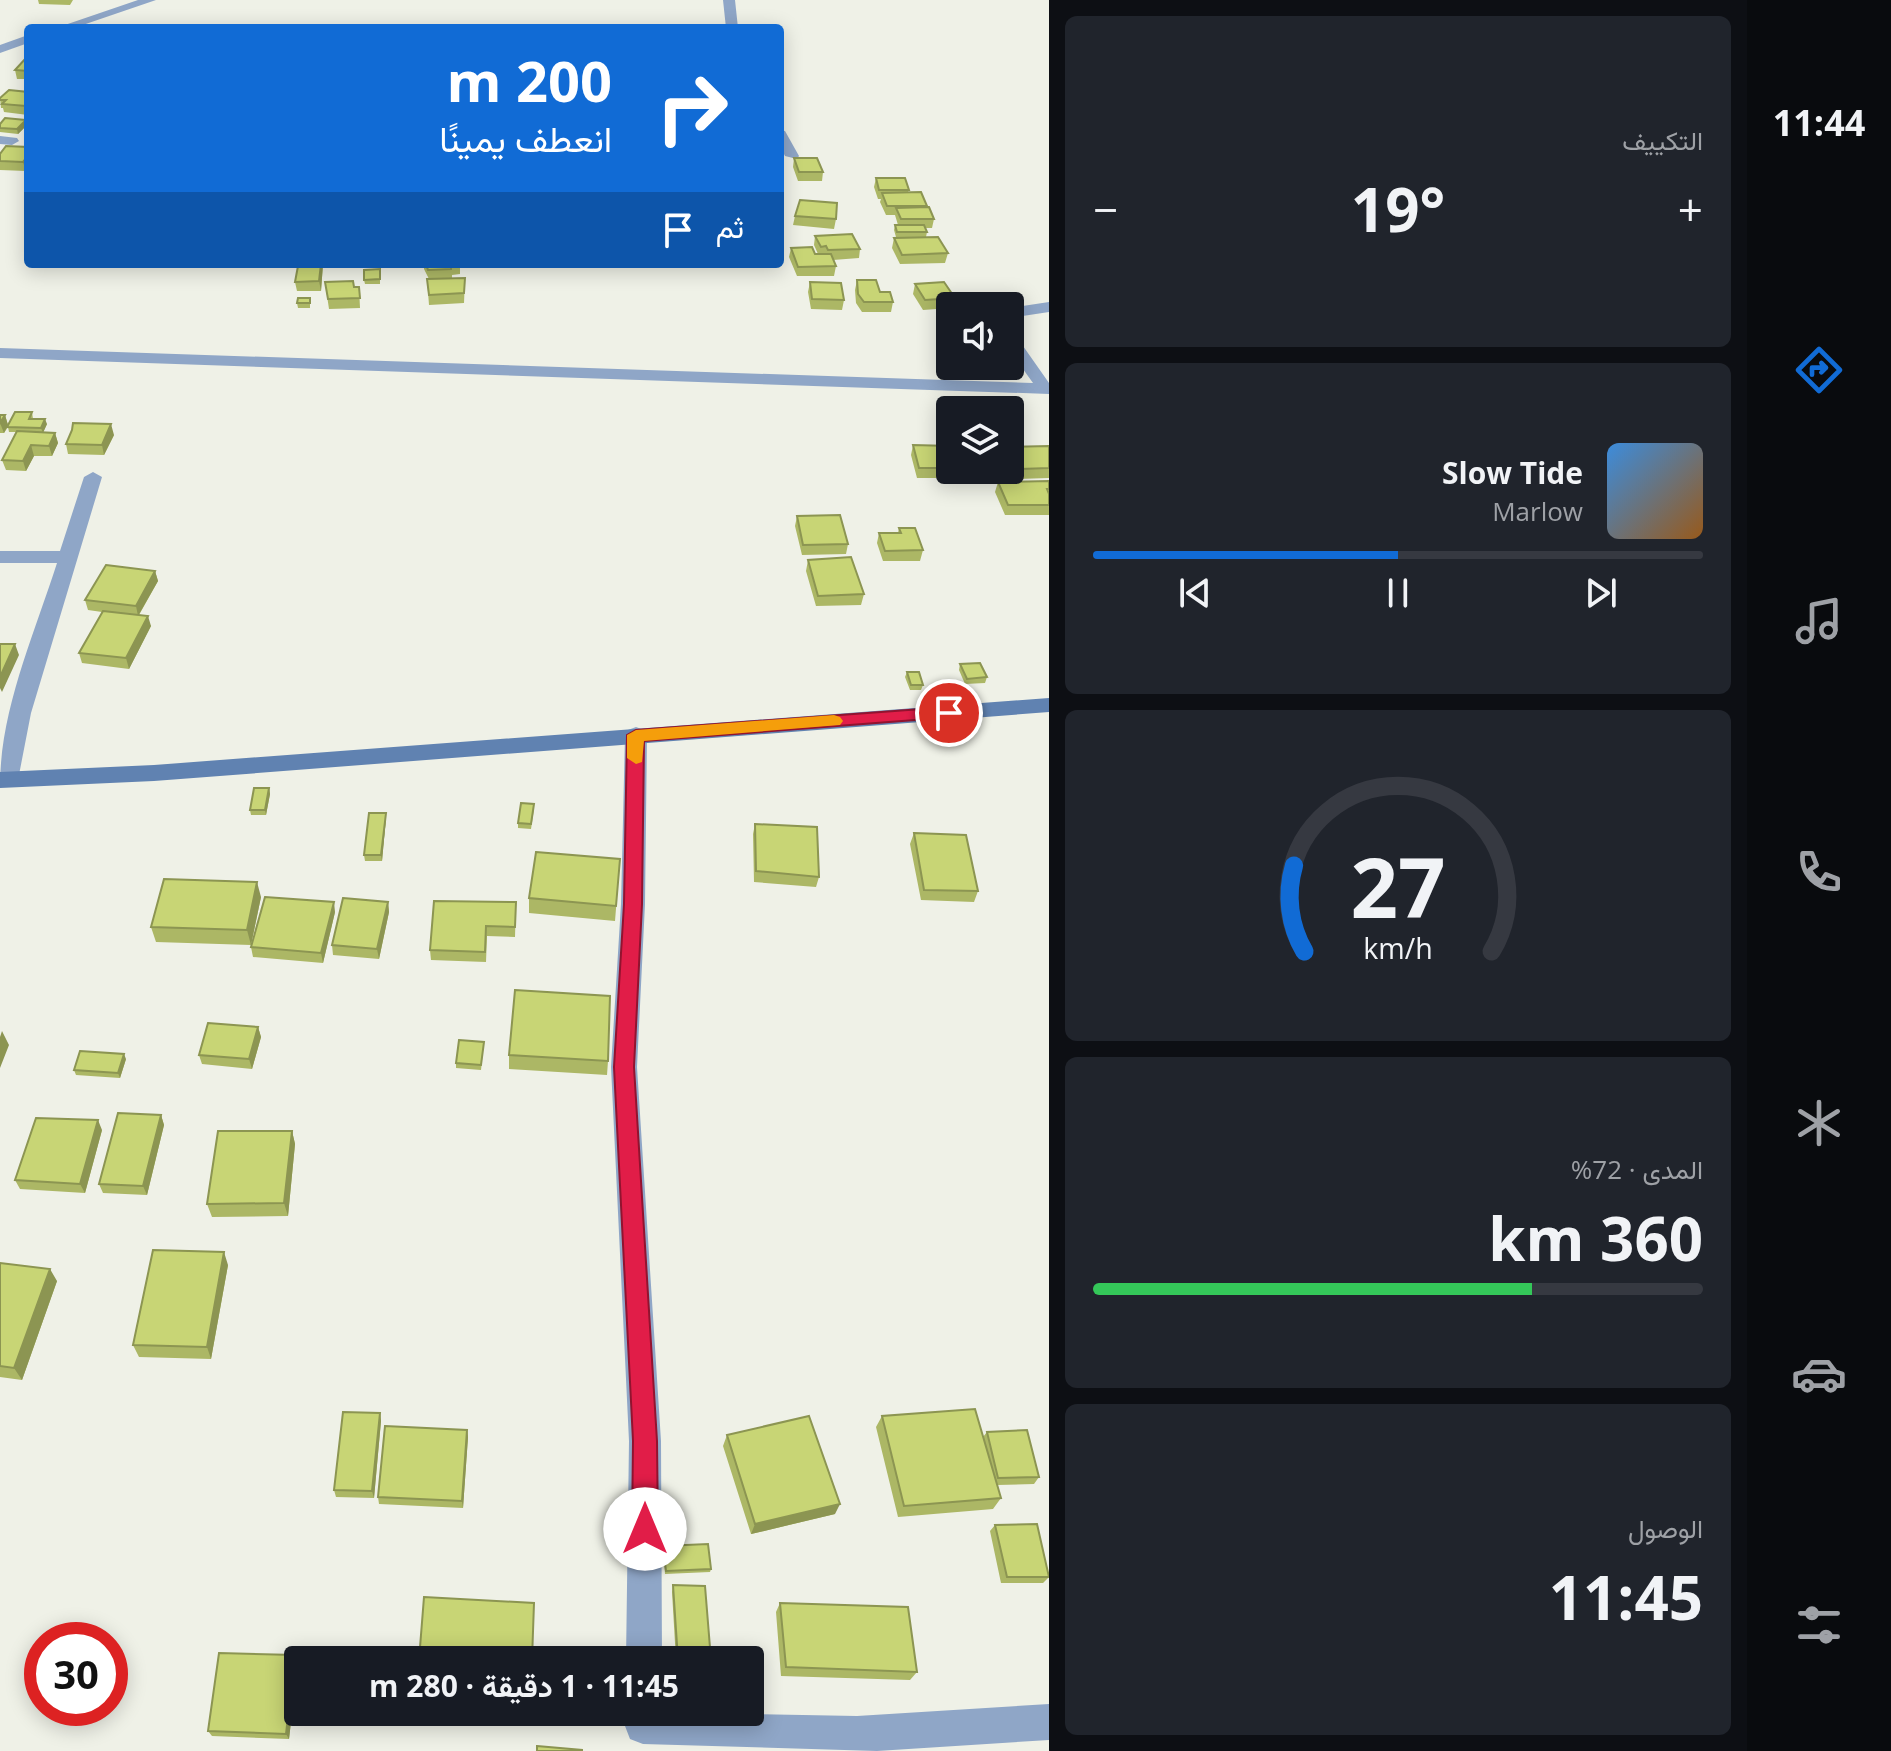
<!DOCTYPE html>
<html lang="ar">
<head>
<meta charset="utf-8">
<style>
  :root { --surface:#171b24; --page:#20242c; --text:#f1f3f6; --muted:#9ea1a6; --line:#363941; --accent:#116bd5 }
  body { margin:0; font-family:"Open Sans",Vazirmatn,sans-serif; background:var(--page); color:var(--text); direction:rtl; height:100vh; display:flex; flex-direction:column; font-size:30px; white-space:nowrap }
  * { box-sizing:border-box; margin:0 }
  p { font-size:26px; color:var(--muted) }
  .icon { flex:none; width:44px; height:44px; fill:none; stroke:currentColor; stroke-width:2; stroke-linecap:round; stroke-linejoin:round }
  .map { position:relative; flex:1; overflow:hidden; direction:ltr }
  .drawer { display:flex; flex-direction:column; gap:16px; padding:16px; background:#0d0f14; width:698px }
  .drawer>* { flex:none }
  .hud { position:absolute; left:24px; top:24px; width:760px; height:244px; border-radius:8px; box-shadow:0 4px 20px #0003; direction:rtl; background:#116bd5; color:#fff; overflow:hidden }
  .controls { position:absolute; left:936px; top:292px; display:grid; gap:16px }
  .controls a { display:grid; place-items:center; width:88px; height:88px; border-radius:8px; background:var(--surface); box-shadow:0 4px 20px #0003; font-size:40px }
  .speed { position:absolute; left:24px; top:1622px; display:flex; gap:16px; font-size:40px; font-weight:700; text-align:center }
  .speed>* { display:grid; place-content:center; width:104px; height:104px; border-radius:50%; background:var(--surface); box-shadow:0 4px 20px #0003; line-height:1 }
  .speed .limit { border:12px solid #d22; background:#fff; color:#111 }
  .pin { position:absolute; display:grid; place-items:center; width:68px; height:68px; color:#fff; margin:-34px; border:4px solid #fff; border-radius:50%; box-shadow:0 2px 8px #0007 }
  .me { position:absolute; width:88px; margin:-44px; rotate:0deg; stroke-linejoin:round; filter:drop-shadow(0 0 6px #0008) }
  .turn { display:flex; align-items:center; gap:28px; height:168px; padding:0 40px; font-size:36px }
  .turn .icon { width:104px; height:104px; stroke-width:2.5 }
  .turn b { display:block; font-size:56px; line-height:68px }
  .then { display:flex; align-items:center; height:76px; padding:0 40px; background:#0003; gap:16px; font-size:30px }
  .big { font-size:60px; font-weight:700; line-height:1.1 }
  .drawer .card { flex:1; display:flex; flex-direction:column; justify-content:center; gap:12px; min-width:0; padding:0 28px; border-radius:12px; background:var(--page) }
  .drawer .dial { align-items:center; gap:0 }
  .dial svg { height:208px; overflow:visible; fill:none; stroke:var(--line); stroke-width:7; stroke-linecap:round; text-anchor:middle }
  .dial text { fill:var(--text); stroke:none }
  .song { display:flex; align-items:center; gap:24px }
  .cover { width:96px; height:96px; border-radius:12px; background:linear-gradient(135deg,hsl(210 70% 55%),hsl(30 70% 35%)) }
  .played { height:8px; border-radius:4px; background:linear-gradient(90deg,var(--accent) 50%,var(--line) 50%) }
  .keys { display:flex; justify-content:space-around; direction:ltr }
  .heat { display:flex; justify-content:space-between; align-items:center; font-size:44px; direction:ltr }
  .charge { height:12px; border-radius:6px; background:linear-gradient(90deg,#34c759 72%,var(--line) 0) }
  .trip { position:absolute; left:284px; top:1646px; width:480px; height:80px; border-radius:8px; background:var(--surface); box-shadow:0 4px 20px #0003; font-weight:700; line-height:80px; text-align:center; direction:rtl }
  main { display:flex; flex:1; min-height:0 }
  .menu { display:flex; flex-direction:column; width:144px; justify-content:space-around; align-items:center; background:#090b0e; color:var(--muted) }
  .menu .icon { width:56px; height:56px }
  .menu .current { color:var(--accent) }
  .menu b { font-size:36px; color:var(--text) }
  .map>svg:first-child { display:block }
</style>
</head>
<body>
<main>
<nav class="menu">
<b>11:44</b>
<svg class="icon current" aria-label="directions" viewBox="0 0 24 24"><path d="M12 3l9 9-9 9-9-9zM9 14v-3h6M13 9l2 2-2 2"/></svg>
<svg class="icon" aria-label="music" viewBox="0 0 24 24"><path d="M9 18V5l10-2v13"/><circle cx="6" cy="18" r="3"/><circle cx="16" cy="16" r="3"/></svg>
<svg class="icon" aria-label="phone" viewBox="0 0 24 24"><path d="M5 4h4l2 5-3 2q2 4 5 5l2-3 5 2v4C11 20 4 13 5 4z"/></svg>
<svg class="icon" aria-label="climate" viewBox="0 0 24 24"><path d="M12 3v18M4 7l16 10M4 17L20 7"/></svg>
<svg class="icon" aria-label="car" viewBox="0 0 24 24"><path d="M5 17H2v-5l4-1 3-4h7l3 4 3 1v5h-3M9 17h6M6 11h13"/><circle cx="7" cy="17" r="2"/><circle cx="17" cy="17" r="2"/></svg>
<svg class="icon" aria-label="filters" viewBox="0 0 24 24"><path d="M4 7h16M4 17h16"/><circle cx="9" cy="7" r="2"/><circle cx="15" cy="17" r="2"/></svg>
</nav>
<section class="drawer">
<div class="card"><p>التكييف</p>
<div class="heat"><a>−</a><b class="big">19°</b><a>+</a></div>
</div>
<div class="card">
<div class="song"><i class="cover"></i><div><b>Slow Tide</b><p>Marlow</p></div></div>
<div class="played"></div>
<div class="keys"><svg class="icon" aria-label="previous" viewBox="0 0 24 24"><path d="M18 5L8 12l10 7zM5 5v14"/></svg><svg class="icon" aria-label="pause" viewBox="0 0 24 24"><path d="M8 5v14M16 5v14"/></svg><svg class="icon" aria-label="next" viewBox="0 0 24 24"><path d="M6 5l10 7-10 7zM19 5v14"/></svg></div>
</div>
<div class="card dial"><svg viewBox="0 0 100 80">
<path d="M14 69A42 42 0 1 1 86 69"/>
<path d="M14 69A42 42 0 0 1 10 36" stroke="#116bd5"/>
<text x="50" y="56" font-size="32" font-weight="700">27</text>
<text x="50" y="72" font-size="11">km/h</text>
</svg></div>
<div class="card"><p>المدى · 72%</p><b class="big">360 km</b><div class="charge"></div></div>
<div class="card"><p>الوصول</p><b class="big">11:45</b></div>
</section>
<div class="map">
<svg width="1049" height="1751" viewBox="0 0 1049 1751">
  <rect width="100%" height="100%" fill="#eff1e7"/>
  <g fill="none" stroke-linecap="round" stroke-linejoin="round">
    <!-- street -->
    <path fill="#8fa6c7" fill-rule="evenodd" d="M 138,0 L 156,0 L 74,28 L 56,28 Z
      M 723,0 L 735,0 L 738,28 L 726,28 Z
      M 28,35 L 28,43 L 0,53 L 0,45 Z
      M 780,130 L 785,131 L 799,156 L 797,159 L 785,156 L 780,146 Z
      M 0,136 L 17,138 L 19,141 L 12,145 L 0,144 Z
      M 1049,302 L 1049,312 L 1010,318 L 1010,308 Z
      M 1010,334 L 1016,336 L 1049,383 L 1049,394 L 0,358 L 0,348 L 1033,383 L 1010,351 Z
      M 93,472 L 102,477 L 31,713 L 18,780 L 15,786 L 0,786 C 0,710 34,635 57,563 L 0,563 L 0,551 L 60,551 L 84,477 Z
      M 636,727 L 644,730 L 647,735 L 645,904 L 637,1067 L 661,1441 L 662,1660 L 626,1660 L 629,1441 L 611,1067 L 621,904 L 625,735 L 628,730 Z
      M 1049,1704 L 1049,1740 L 877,1751 L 643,1744 L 630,1739 L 625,1726 L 633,1712 L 857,1716 Z"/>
    <!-- secondary -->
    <path fill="#6082b1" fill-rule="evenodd" d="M 1049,698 L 1049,712 L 154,781 L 0,788 L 0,772 L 154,765 Z"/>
  </g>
  <!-- wall -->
  <path fill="#acb765" d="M 38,0 L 73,0 L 70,5 L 39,4 Z
    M 28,58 L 28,79 L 17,79 L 15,70 Z
    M 28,92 L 28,115 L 4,112 L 3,108 L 1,108 L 0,98 Z
    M 0,124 L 27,125 L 18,134 L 0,132 Z
    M 28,147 L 28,168 L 26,171 L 0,170 L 0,154 Z
    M 794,158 L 823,172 L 822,181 L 798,181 L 793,167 Z
    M 876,178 L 909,190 L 908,192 L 927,206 L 926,207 L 934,219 L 932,228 L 926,228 L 927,232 L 926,237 L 896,237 L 894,230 L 895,225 L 898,225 L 895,215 L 886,215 L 880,202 L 881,199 L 878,199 L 874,187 Z
    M 795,216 L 836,219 L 834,229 L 793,225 Z
    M 815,236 L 860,249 L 859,258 L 833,260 L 836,266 L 834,276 L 797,276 L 789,257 L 791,248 L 818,254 L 814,245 Z
    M 894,238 L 948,253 L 945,263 L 900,264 L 892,248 Z
    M 308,264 L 323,264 L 321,291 L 297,291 L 295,282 Z
    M 424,264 L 460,264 L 460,274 L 452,275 L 452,278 L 429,279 L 424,269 Z
    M 380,269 L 380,284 L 365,284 L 364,280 Z
    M 465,278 L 464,303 L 429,305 L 427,279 Z
    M 857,280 L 880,292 L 893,302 L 891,312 L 862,312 L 856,303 L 855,290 Z
    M 325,282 L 359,287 L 360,308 L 329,309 Z
    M 810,282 L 844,300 L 842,310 L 811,309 L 808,292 Z
    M 915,284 L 955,298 L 953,306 L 950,306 L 950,308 L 923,310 L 913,294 Z
    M 297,303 L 310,303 L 310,308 L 298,308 Z
    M 32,412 L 33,419 L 47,424 L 43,432 L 55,433 L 58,443 L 52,456 L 34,456 L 26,471 L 6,470 L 2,460 L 17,432 L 9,432 L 8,427 L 4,433 L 0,433 L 0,415 L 5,415 L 8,425 Z
    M 114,435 L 104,455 L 68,454 L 66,444 Z
    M 913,445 L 950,446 L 950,470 L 967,470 L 965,478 L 917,478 L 911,455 Z
    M 1049,446 L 1049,478 L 1017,479 L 1010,465 L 1010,447 Z
    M 1049,481 L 1049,515 L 1005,515 L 995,492 L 998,482 Z
    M 797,516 L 848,544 L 846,554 L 802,555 L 795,526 Z
    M 899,528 L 923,550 L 920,561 L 883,561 L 877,543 L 879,533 L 898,533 Z
    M 808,560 L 864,594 L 861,605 L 816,606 L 806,571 Z
    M 155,571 L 158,581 L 139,615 L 151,626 L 129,669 L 82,663 L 79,653 L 102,612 L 88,610 L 85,600 Z
    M 960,664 L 987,677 L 985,683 L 965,684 L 959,670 Z
    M 907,672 L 923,685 L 921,690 L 910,690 L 905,677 Z
    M 269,788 L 270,794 L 266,815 L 251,815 L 250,810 Z
    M 534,809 L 531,829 L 518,828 L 518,823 Z
    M 386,818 L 382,861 L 365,861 L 364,855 Z
    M 755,824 L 819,877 L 816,887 L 754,882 L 753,834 Z
    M 914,833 L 978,891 L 974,902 L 921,900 L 910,844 Z
    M 620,859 L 615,921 L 529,913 L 529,898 Z
    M 261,897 L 251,945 L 156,942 L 151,927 Z
    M 388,902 L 389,912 L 379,959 L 333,955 L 332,945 Z
    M 516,902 L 515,937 L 487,936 L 486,962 L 431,960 L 430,950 Z
    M 335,912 L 323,963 L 253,957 L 251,947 Z
    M 258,1027 L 261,1037 L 252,1069 L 202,1064 L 199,1055 Z
    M 484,1042 L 481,1070 L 456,1068 L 456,1063 Z
    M 509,1055 L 608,1061 L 607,1075 L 509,1069 Z
    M 126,1059 L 120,1078 L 76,1075 L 74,1070 Z
    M 161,1115 L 164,1125 L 147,1195 L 103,1193 L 99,1184 Z
    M 102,1130 L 85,1193 L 20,1189 L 15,1180 Z
    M 292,1131 L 295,1144 L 288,1216 L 212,1217 L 207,1204 Z
    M 0,1263 L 57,1281 L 22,1380 L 0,1377 Z
    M 228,1265 L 211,1359 L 139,1357 L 133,1345 Z
    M 380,1413 L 381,1421 L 374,1498 L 336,1497 L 334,1490 Z
    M 882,1416 L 983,1437 L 987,1432 L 1039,1477 L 1034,1484 L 997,1485 L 1001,1498 L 993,1509 L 898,1517 L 876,1427 Z
    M 467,1430 L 468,1437 L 463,1508 L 379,1504 L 378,1497 Z
    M 727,1435 L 835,1514 L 751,1534 L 723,1446 Z
    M 995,1525 L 1049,1577 L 1043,1583 L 1001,1583 L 990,1531 Z
    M 663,1546 L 711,1569 L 710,1572 L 665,1574 L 663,1549 Z
    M 673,1585 L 711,1660 L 676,1660 L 672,1592 Z
    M 780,1603 L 917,1672 L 910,1680 L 781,1676 L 776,1612 Z
    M 298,1661 L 289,1739 L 212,1736 L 208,1731 Z
    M 417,1712 L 530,1712 L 529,1722 Z"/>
  <!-- shaded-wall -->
  <path fill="#8c9552" d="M 26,120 L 27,125 L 18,134 L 17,129 Z
    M 28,156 L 28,168 L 26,171 L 23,162 Z
    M 321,264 L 323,264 L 321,291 L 319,281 Z
    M 5,415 L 8,425 L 4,433 L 0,423 Z
    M 45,419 L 47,424 L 43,433 L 41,428 Z
    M 111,424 L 114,435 L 104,455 L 102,445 Z
    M 55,433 L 58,443 L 52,456 L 49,446 Z
    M 31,445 L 34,456 L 26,471 L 23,461 Z
    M 155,571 L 158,581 L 138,616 L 136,606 Z
    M 148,616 L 151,626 L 129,669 L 126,658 Z
    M 15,644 L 19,655 L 2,692 L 0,688 L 0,677 Z
    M 269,788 L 270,794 L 266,815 L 265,810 Z
    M 386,813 L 386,818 L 382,861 L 381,855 Z
    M 257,882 L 261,897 L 251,945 L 247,930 Z
    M 334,902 L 335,912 L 323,963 L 321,953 Z
    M 388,902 L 389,912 L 379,959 L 377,949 Z
    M 258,1027 L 261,1037 L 252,1069 L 249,1059 Z
    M 2,1031 L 9,1045 L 0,1068 L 0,1037 Z
    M 124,1054 L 126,1059 L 120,1078 L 118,1073 Z
    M 161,1115 L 164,1125 L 147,1195 L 143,1186 Z
    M 98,1120 L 102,1130 L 85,1193 L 80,1184 Z
    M 292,1131 L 295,1144 L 288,1216 L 284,1203 Z
    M 224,1252 L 228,1265 L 211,1359 L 207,1347 Z
    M 50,1269 L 57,1281 L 22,1380 L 14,1368 Z
    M 380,1413 L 381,1421 L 374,1498 L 372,1491 Z
    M 467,1430 L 468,1437 L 463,1508 L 462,1501 Z
    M 840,1504 L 835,1514 L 751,1534 L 755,1524 Z
    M 295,1655 L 298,1661 L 289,1739 L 286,1734 Z"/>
  <!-- building -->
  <path fill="#c8d575" stroke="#8c9552" stroke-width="2" d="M 26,58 L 28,58 L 28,71 L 15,70 Z
    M 9,90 L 28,92 L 28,104 L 26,106 L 2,104 L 6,100 L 0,100 L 0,98 Z
    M 5,118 L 26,120 L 17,129 L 0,128 L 0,124 Z
    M 6,146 L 28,147 L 28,156 L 23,162 L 0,161 L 0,154 Z
    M 794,158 L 817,158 L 823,172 L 799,172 Z
    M 876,178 L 905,178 L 909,190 L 879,190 Z
    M 921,192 L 927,206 L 887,206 L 882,193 Z
    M 800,200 L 837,203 L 836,219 L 795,216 Z
    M 929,207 L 934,219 L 901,219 L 896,208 Z
    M 895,225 L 924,225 L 927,232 L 897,232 Z
    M 852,234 L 860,249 L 828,250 L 826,246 L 821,247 L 815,236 Z
    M 938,237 L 948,253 L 902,255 L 894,238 Z
    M 812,247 L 815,254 L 831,254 L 836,266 L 798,267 L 791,248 Z
    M 308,264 L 321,264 L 319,281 L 295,282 L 298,266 L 308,265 Z
    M 426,264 L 460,264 L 460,265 L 451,265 L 451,269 L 428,270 Z
    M 380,269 L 380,279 L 364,280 L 364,270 Z
    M 465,278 L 464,293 L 429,295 L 427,279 Z
    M 857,280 L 876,280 L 880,292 L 890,292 L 893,302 L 864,302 L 858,294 Z
    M 353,281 L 354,287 L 359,287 L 360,298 L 328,299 L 325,282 Z
    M 810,282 L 841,283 L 844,300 L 812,299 Z
    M 944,282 L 955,298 L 925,300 L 915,284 Z
    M 298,298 L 310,298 L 310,303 L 297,303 Z
    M 15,412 L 32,412 L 29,419 L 45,419 L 41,428 L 7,427 Z
    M 0,415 L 5,415 L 0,423 Z
    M 73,423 L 111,424 L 102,445 L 66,444 L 72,430 Z
    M 17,431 L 55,433 L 49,446 L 31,445 L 23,461 L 2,460 Z
    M 913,445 L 950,446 L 950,468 L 919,468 Z
    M 1049,446 L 1049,468 L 1020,469 L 1010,448 L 1010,447 Z
    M 1049,481 L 1049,489 L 1047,489 L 1049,494 L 1049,505 L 1008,505 L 998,482 Z
    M 840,515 L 848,544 L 803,545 L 797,516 Z
    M 899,528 L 915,528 L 923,550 L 885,551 L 879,533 L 901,533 Z
    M 851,557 L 864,594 L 818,596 L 808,560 Z
    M 106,565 L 155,571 L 136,606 L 85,600 Z
    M 103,611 L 148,616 L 126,658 L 79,653 Z
    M 0,644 L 15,644 L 0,677 Z
    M 980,663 L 987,677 L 967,679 L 960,664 Z
    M 907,672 L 919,672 L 923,685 L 911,685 Z
    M 254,788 L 269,788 L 265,810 L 250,810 Z
    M 521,803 L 534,804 L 531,824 L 518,823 Z
    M 369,813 L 386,813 L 381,855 L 364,855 Z
    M 755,824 L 817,827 L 819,877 L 756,871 Z
    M 914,833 L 966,835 L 978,891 L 924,890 Z
    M 536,852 L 620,859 L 616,906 L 529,898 Z
    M 164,879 L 257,882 L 247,930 L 151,927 Z
    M 265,897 L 334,902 L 321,953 L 251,947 Z
    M 343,898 L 388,902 L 377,949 L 332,945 Z
    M 434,901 L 516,902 L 515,927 L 486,926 L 485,952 L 430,950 Z
    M 515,990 L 610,996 L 608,1061 L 509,1055 Z
    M 208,1023 L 258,1027 L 249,1059 L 199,1055 Z
    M 459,1040 L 484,1042 L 481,1065 L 456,1063 Z
    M 80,1051 L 124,1054 L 118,1073 L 74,1070 Z
    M 118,1113 L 161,1115 L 143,1186 L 99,1184 Z
    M 36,1118 L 98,1120 L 80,1184 L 15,1180 Z
    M 218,1131 L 292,1131 L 284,1203 L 207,1204 Z
    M 153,1250 L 224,1252 L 207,1347 L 133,1345 Z
    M 0,1263 L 50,1269 L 14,1368 L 0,1366 Z
    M 975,1409 L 1001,1498 L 904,1506 L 882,1416 Z
    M 343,1412 L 380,1413 L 372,1491 L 334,1490 Z
    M 809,1416 L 840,1504 L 755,1524 L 727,1435 Z
    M 385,1426 L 467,1430 L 462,1501 L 378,1497 Z
    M 1027,1430 L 1039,1477 L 998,1478 L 987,1432 Z
    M 1037,1524 L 1049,1577 L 1007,1577 L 995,1525 Z
    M 708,1544 L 711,1569 L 666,1571 L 663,1546 Z
    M 673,1585 L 705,1586 L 711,1660 L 678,1660 Z
    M 424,1597 L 534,1603 L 532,1660 L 419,1660 Z
    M 780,1603 L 908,1607 L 917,1672 L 786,1667 Z
    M 219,1653 L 295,1655 L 286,1734 L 208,1731 Z
    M 500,1712 L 529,1712 L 529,1714 Z
    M 537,1746 L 582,1750 L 582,1751 L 537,1751 Z"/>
  <!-- route -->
  <path fill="#e11d48" stroke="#92132f" stroke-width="2" d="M 949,707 L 954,709 L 957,713 L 954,717 L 644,741 L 642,904 L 634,1067 L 657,1441 L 658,1529 L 654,1538 L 645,1542 L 636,1538 L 632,1529 L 633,1441 L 614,1067 L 624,904 L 627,735 L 636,730 Z"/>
  <!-- slow -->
  <path fill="#f59e0b" d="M 834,715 L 840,717 L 843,721 L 840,725 L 644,741 L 642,762 L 636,764 L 627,758 L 627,735 L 636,730 Z"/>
</svg>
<div class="controls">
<a><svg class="icon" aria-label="sound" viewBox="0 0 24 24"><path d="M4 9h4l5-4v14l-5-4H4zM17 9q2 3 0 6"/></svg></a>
<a><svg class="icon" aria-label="layers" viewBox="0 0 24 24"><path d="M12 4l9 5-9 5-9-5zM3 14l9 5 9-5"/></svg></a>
</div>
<div class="speed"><div class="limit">30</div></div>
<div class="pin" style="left:949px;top:713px;background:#d93025"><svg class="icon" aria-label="arrive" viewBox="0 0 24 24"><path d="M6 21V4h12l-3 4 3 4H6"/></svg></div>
<svg class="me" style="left:645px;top:1529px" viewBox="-20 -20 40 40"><circle r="19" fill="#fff"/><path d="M0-13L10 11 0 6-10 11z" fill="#e11d48"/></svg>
<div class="trip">11:45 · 1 دقيقة · 280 m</div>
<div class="hud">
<div class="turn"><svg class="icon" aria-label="right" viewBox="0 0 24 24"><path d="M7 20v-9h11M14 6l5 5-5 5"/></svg><div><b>200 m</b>انعطف يمينًا</div></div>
<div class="then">ثم<svg class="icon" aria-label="arrive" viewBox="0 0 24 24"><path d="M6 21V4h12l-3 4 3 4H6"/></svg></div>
</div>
</div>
</main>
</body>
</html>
